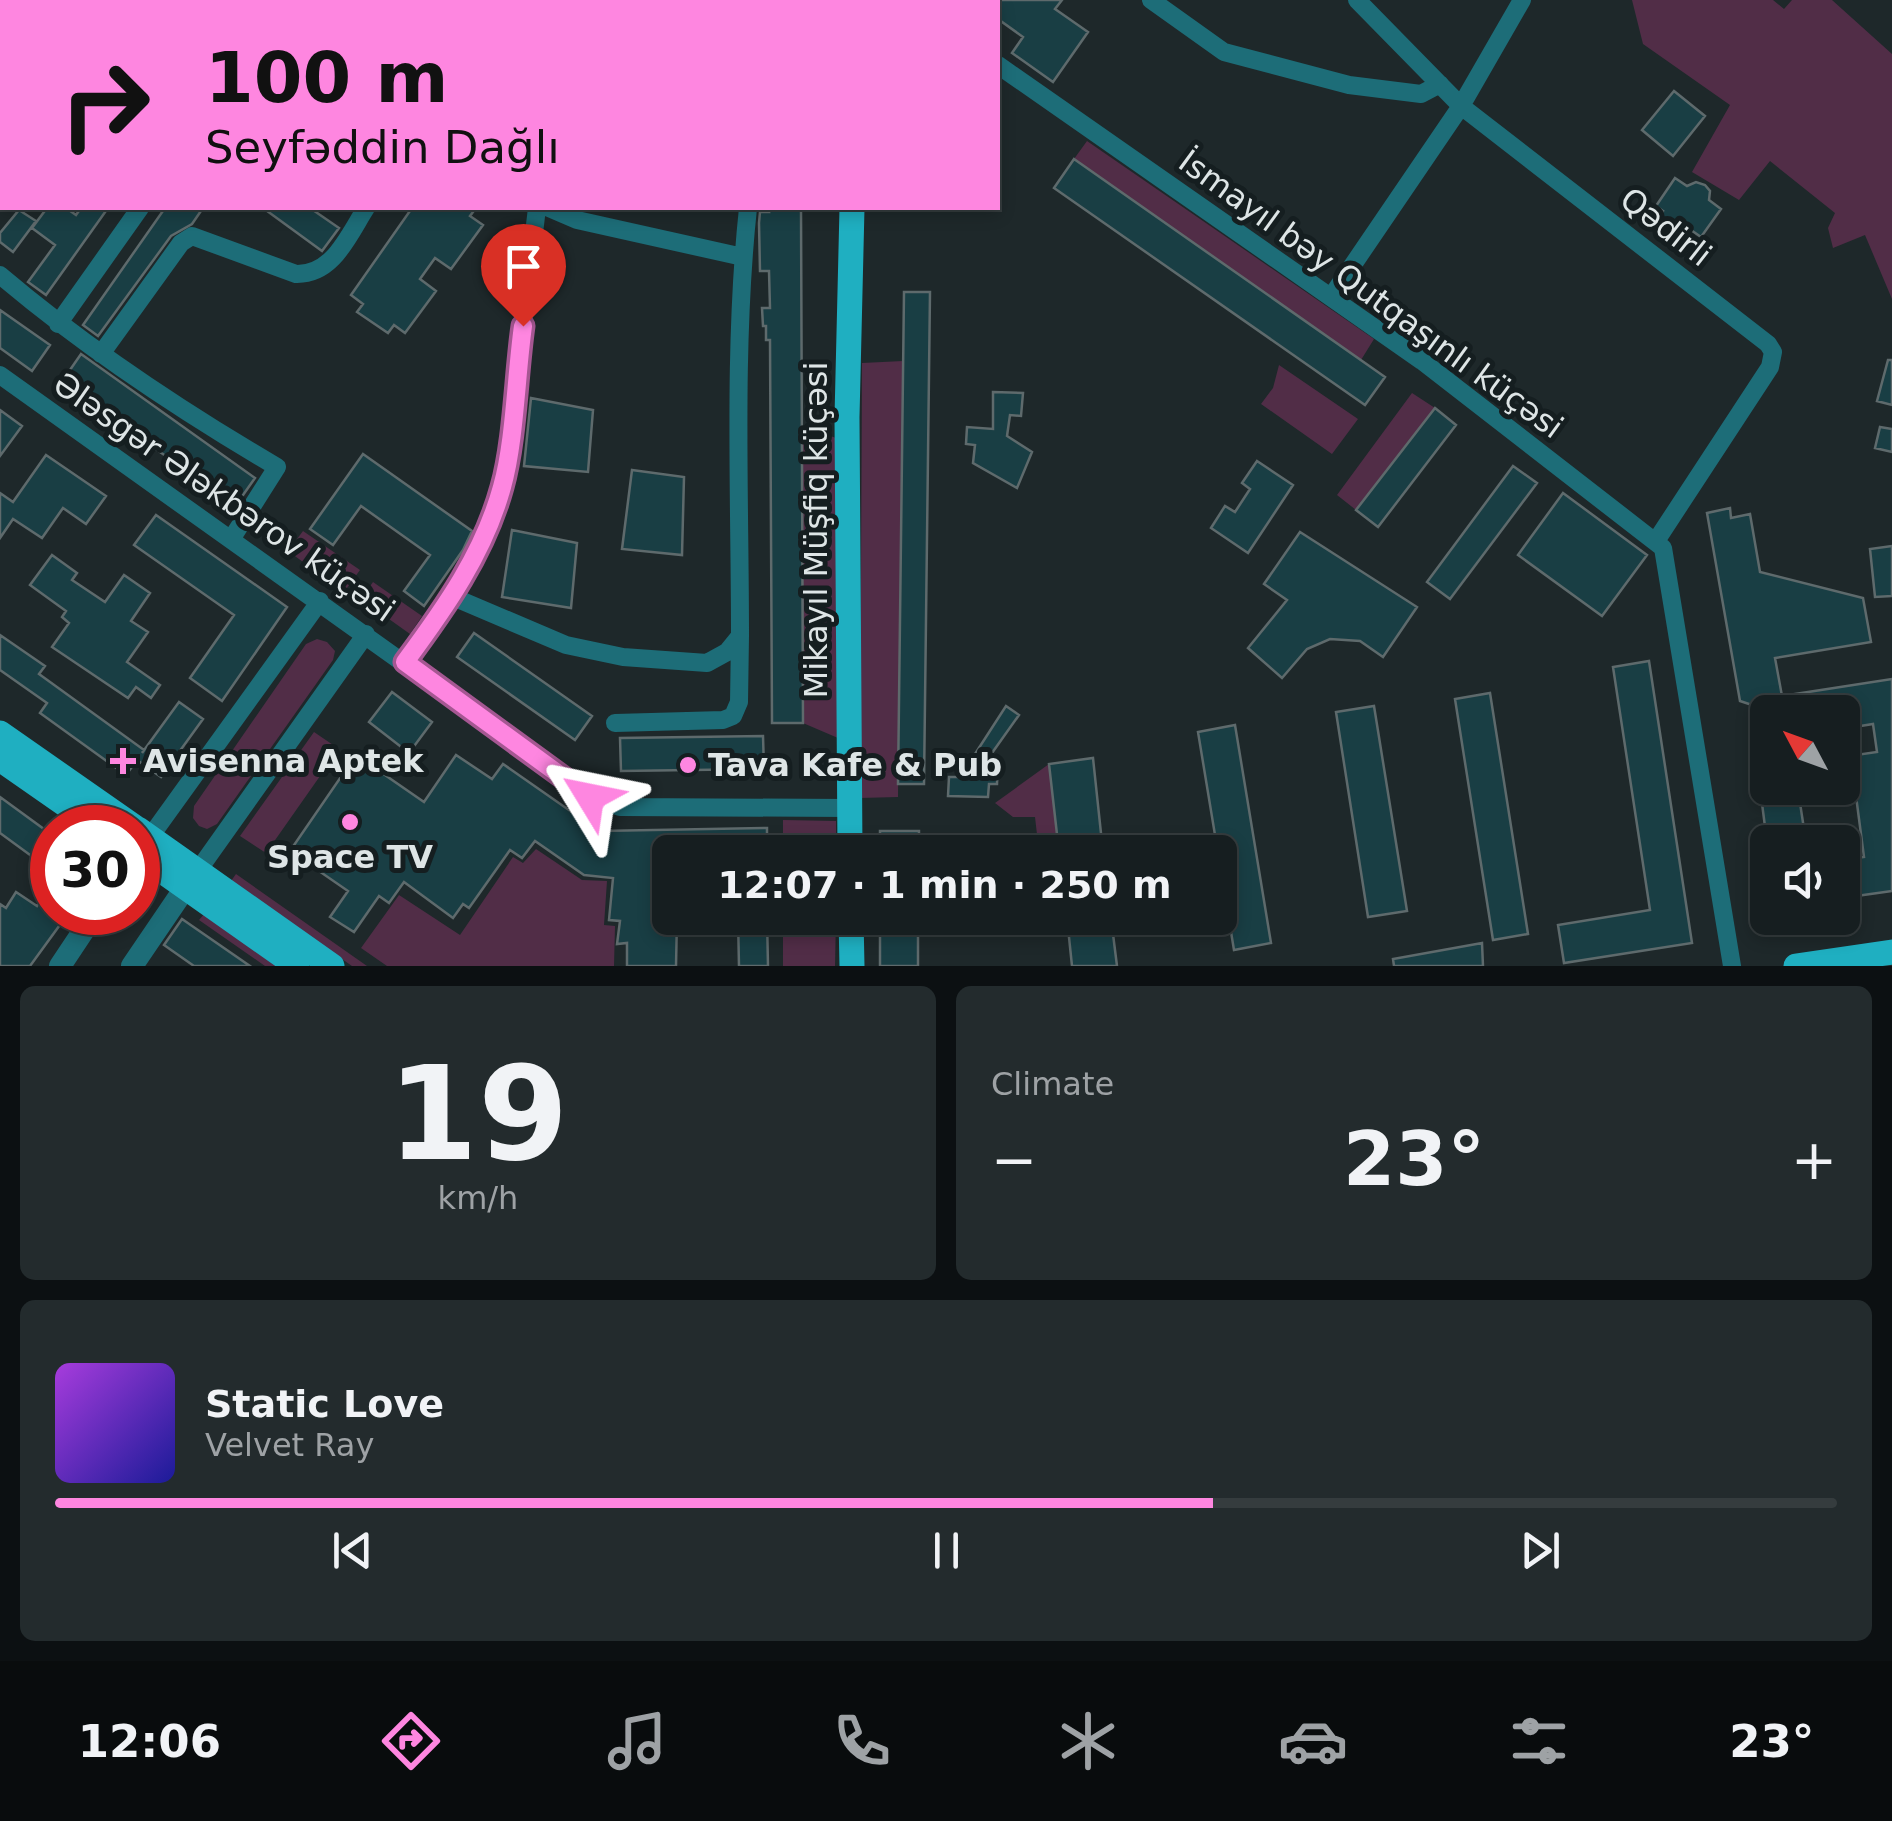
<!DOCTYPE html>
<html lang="en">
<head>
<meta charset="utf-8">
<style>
  :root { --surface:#161e20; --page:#232b2d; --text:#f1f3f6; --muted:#9ea2a5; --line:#353c3e; --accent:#fe86e0 }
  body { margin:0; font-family:"DejaVu Sans",sans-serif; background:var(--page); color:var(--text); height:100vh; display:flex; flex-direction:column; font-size:38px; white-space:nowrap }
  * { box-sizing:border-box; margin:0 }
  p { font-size:32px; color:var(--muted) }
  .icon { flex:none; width:55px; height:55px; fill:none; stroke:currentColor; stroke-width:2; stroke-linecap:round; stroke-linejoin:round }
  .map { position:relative; height:966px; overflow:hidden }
  .sheet { display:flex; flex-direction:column; gap:20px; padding:20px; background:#0c1012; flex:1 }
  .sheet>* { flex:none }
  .top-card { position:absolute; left:0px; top:0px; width:1000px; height:210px; box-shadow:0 5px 15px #0003,0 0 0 2px var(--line); background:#fe86e0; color:#111; overflow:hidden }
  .needle { width:65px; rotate:311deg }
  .tools { position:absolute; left:1750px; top:695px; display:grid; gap:20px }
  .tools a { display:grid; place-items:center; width:110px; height:110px; border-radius:15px; background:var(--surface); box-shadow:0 5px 15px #0003,0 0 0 2px var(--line); font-size:50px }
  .speed { position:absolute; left:30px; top:805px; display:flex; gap:20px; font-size:50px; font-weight:700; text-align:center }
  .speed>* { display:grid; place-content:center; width:130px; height:130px; border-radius:50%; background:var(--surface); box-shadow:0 5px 15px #0003,0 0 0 2px var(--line); line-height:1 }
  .speed .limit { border:15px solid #d22; background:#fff; color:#111 }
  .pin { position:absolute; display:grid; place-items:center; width:85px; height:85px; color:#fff; margin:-102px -42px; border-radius:50% 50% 50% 0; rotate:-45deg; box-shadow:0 0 10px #0007 }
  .pin .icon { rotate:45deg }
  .me { position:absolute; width:110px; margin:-55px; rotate:305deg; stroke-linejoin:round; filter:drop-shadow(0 0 8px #0008) }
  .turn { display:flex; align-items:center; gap:35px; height:210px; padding:0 40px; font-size:45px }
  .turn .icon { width:130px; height:130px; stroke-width:2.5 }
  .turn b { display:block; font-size:70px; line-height:85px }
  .big { font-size:75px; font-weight:700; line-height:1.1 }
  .sheet .tile { flex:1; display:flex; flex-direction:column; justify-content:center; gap:15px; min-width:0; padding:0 35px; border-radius:15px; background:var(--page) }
  .sheet .dial { align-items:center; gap:0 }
  .dial b { font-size:130px; line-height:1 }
  .song { display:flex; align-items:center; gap:30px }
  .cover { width:120px; height:120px; border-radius:15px; background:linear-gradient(135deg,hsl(280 70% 55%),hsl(240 70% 35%)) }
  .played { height:10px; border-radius:5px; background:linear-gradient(90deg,var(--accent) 65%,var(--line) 65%) }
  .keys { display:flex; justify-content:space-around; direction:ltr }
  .heat { display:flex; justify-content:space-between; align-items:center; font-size:55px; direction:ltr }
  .sheet .tiles { flex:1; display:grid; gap:20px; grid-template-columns:1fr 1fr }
  .tile:last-child { grid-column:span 2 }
  .trip { position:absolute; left:652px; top:835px; width:585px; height:100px; border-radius:15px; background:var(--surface); box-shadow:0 5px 15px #0003,0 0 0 2px var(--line); font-weight:700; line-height:100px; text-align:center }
  .dock { display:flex; height:160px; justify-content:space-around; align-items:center; background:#090c0d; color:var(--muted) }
  .dock .icon { width:70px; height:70px }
  .dock .active { color:var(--accent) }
  .dock b { font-size:45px; color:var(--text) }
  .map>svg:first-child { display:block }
</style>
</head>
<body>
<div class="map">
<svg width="1892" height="966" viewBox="0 0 1892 966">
  <rect width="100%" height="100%" fill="#1e282a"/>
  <!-- green -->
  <path fill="#512d47" d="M 1632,0 L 1773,0 L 1784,9 L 1792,0 L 1832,0 L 1892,54 L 1892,299 L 1865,235 L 1833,248 L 1828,228 L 1835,213 L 1770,161 L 1739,200 L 1692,172 L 1730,105 L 1643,44 Z
    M 1087,141 L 1374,339 L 1361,360 L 1074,159 Z
    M 903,361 L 898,797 L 860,798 L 862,363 Z
    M 1279,365 L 1358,419 L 1332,454 L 1261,404 L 1273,388 Z
    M 1412,393 L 1435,408 L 1356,510 L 1337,495 Z
    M 802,426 L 839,439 L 838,738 L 803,723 Z
    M 303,531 L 360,570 L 344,592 L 288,551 Z
    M 373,582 L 422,616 L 410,634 L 361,599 Z
    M 317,639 L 327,642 L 335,651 L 333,660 L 217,824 L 207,829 L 199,826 L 193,818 L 194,806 L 306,644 Z
    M 314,732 L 339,749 L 266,853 L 240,836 Z
    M 1049,764 L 1059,852 L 1039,852 L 1035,817 L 1013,817 L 995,803 Z
    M 783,820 L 836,821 L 836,852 L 783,852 Z
    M 536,849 L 582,880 L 607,881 L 604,925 L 615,926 L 614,966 L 387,966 L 361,948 L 399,895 L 460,935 L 513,857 L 523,863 Z
    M 236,874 L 367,966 L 352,966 L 231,881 Z
    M 205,913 L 280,966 L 265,966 L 199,920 Z
    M 783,918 L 836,918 L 835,966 L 783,966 Z"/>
  <!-- building -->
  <path fill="#193e44" stroke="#5e6a6c" stroke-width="2.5" d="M 998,0 L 1062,0 L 1055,9 L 1088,32 L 1053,82 L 1012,53 L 1023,37 L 998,19 Z
    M 1674,91 L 1705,116 L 1673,156 L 1642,130 Z
    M 1074,159 L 1385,377 L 1365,405 L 1054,188 Z
    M 1675,178 L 1687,186 L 1696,182 L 1705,185 L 1710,191 L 1709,200 L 1721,209 L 1701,237 L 1691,230 L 1685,240 L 1657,219 L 1663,211 L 1656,206 Z
    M 47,208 L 66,208 L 76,215 L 81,208 L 108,208 L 46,295 L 28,282 L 55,245 L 32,228 Z
    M 165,208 L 203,208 L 192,224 L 171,236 L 98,336 L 83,325 Z
    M 263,208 L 310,208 L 339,228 L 322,251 Z
    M 412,208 L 476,208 L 470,216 L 483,225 L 451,269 L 435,258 L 420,279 L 436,291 L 405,333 L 394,325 L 388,333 L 357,312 L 363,304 L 351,295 Z
    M 768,208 L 801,208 L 803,723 L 772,723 L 770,340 L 766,340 L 766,326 L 763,326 L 762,308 L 770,308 L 769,271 L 760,271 L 759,223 L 760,212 L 769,212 Z
    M 19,210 L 36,221 L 13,252 L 0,242 L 0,233 Z
    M 904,292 L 930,292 L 924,784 L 898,784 Z
    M 0,310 L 50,345 L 32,371 L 0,348 Z
    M 81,354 L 255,478 L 236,505 L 61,383 Z
    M 1888,360 L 1892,360 L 1892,405 L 1877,401 Z
    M 993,392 L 1023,393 L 1021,416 L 1010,415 L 1007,436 L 1032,452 L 1017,488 L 973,463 L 975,445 L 966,444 L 967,427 L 993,429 Z
    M 531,398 L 593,410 L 588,472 L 524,466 Z
    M 1435,408 L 1456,425 L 1378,527 L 1356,510 Z
    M 0,410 L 22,426 L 0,456 Z
    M 1880,427 L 1892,429 L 1892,452 L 1875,448 Z
    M 363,454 L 472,531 L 463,550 L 424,606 L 404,591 L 430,555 L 361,506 L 333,545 L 310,529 Z
    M 46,455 L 106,496 L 86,524 L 63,508 L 42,538 L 13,519 L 0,538 L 0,493 L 13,502 Z
    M 1257,461 L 1293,485 L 1248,553 L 1211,528 L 1225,506 L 1235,512 L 1250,489 L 1242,483 Z
    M 1513,466 L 1537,483 L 1450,599 L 1427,582 Z
    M 632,470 L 684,477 L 682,555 L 622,549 Z
    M 1563,493 L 1647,555 L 1602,616 L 1518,555 Z
    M 1730,508 L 1731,518 L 1750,514 L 1760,572 L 1863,598 L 1871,642 L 1775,658 L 1782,696 L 1892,679 L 1892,891 L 1842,898 L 1842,860 L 1864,857 L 1856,796 L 1800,803 L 1806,842 L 1767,842 L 1760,788 L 1842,788 L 1842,757 L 1877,752 L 1873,724 L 1842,729 L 1842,712 L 1773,712 L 1740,701 L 1707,513 Z
    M 156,515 L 287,607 L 222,701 L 190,678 L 234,615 L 134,545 Z
    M 512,530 L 577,543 L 571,608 L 502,597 Z
    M 1300,532 L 1417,607 L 1383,657 L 1360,641 L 1330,639 L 1307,649 L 1282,678 L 1248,648 L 1287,600 L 1264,584 Z
    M 1892,546 L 1892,596 L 1875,597 L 1870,549 Z
    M 52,555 L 77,573 L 72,580 L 105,602 L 124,575 L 150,593 L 131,621 L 148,632 L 127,662 L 160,685 L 151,698 L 136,687 L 128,698 L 52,647 L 69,623 L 62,617 L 66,611 L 30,585 Z
    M 474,633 L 592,716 L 575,740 L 457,657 Z
    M 0,635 L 45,666 L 39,674 L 144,750 L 142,753 L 179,702 L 203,719 L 161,777 L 137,760 L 126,775 L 40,713 L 47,703 L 0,670 Z
    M 1649,661 L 1692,943 L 1564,963 L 1558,925 L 1650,910 L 1613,667 Z
    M 392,692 L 432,722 L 409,753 L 369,722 Z
    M 1490,693 L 1528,934 L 1493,940 L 1455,699 Z
    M 1006,706 L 1019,715 L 992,753 L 998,757 L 997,784 L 989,784 L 988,797 L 948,796 L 949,777 L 972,777 L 975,754 Z
    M 1374,706 L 1407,911 L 1368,917 L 1336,712 Z
    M 1235,725 L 1271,943 L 1234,950 L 1198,732 Z
    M 763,736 L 764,769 L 621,771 L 620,738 Z
    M 356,755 L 424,802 L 456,755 L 492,779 L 503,764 L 599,831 L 767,828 L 767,852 L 670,852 L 670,918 L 677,918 L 676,966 L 627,966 L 627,943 L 617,944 L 620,921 L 609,920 L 613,878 L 584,875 L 535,841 L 522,858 L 510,850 L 469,908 L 463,904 L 453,918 L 404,882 L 389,903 L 379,896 L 354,932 L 330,917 L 348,891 L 290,851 Z
    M 1093,758 L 1103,852 L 1059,852 L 1049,764 Z
    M 0,797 L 52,835 L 52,871 L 0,833 Z
    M 880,831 L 919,831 L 919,852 L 880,852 Z
    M 52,884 L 52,916 L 62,922 L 30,966 L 0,966 L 0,904 L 6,908 L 16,892 L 37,906 Z
    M 738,918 L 767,918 L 768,966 L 739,966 Z
    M 880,918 L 918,918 L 918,966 L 880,966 Z
    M 1067,918 L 1111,918 L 1117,966 L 1072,966 Z
    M 182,919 L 250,966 L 194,966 L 164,945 Z
    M 1482,943 L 1483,966 L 1394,966 L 1393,959 Z"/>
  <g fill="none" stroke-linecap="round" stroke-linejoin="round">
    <!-- minor -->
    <path stroke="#1d6d78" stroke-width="18" d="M 54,0 L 58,2
      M 905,0 L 909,2
      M 1151,0 L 1224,52 L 1349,85 L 1421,94 L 1440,84
      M 1357,0 L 1461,106 L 1768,344 L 1773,352 L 1770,367 L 1656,541
      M 570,2 L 570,0
      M 0,27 L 2,29
      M 998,65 L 1422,361 L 1663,548 L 1732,966
      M 0,68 L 2,65
      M 549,208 L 577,220 L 743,257
      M 0,275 C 86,348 180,410 277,467 L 232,538
      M 1331,297 L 1461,106 L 1522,0
      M 58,324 L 140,208
      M 101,354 L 181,243 L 192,236 L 296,274 C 333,275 348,236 366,208
      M 0,375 L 591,797 L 620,807 L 849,808
      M 453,597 L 566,645 L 623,657 L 707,663 L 727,652 L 740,636 C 740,493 733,349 748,208
      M 405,662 C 448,603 482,554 504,483 L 537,208
      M 615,723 L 723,720 L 733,716 L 739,702 L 740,636
      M 145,844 L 320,601
      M 192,879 L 366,634"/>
    <!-- tertiary -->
    <path stroke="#1d6d78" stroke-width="22" d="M 60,966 L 96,912
      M 132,966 L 185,888"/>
    <!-- primary -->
    <path stroke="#1fafc1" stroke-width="25" d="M 855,0 L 855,2
      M 0,733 L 136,828
      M 0,759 L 99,828
      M 138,829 L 332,966
      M 850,852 L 847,417 L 852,208
      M 138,854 L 297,966
      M 851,918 L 852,966
      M 1796,966 L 1892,952"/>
  </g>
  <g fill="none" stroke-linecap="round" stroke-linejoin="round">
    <!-- route casing -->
    <g stroke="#a55792" stroke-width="25">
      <path id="route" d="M 523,326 C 516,375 515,441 502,487 C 484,553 445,608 405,662 L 590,797"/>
    </g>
    <!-- route -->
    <use href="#route" stroke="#fe86e0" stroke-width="18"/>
  </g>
  <!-- markers -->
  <g fill="#fe86e0" stroke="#151e20" stroke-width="4">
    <path d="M118 746h10v10h10v10h-10v10h-10v-10h-10v-10h10z"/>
    <circle cx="688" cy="765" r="10"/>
    <circle cx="350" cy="822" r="10"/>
  </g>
  <g text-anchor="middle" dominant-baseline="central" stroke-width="10" stroke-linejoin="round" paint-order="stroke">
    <!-- street labels -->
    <g font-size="32" fill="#dee5e6" stroke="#151e20">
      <text transform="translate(1666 227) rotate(38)">Qədirli</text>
      <text transform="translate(1371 294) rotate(36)">İsmayıl bəy Qutqaşınlı küçəsi</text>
      <text transform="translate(224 497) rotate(35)">Ələsgər Ələkbərov küçəsi</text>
      <text transform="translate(816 530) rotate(-90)">Mikayıl Müşfiq küçəsi</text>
    </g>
    <!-- poi labels -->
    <g font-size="32" font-weight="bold" fill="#dee5e6" stroke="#151e20" text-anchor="start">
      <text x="143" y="761">Avisenna Aptek</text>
      <text x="708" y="765">Tava Kafe &amp; Pub</text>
      <text x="350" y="857" text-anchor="middle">Space TV</text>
    </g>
  </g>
</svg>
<div class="tools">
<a><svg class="needle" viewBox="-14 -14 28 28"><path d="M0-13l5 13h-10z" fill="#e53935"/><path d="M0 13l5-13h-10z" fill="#9ea2a5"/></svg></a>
<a><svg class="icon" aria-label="sound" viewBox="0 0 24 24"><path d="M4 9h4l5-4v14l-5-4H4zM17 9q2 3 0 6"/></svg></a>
</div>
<div class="speed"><div class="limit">30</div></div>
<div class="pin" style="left:523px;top:326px;background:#d93025"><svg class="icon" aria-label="arrive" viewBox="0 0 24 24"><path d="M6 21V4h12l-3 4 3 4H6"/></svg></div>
<svg class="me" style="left:590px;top:797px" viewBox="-20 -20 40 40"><path d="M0-17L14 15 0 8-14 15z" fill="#fe86e0" stroke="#fff" stroke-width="4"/></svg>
<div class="trip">12:07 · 1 min · 250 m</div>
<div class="top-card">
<div class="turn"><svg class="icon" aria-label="right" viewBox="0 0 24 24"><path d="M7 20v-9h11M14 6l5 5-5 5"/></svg><div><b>100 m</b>Seyfəddin Dağlı</div></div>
</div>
</div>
<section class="sheet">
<div class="tiles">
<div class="tile dial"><b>19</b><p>km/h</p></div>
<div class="tile"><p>Climate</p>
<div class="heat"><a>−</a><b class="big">23°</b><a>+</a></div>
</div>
<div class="tile">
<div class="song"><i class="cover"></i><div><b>Static Love</b><p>Velvet Ray</p></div></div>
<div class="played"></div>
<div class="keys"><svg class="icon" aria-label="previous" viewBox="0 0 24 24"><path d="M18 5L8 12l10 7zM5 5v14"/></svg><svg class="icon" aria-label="pause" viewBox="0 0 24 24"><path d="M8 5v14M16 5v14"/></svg><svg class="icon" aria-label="next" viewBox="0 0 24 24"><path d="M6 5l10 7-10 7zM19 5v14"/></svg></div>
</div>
</div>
</section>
<nav class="dock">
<b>12:06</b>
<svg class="icon active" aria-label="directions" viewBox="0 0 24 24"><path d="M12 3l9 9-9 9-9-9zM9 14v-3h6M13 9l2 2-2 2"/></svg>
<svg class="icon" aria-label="music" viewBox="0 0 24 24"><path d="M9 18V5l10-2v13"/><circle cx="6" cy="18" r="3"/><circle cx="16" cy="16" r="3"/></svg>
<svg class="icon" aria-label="phone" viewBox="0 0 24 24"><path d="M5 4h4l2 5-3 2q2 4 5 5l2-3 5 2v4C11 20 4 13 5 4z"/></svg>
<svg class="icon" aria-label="climate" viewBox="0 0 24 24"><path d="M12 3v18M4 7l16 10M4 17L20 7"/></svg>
<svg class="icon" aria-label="car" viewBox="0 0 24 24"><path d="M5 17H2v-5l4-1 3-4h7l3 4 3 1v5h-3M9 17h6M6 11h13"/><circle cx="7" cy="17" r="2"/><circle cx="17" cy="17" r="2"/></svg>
<svg class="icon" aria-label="filters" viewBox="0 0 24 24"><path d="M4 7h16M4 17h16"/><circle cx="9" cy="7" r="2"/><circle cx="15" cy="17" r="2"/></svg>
<b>23°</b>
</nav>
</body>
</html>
